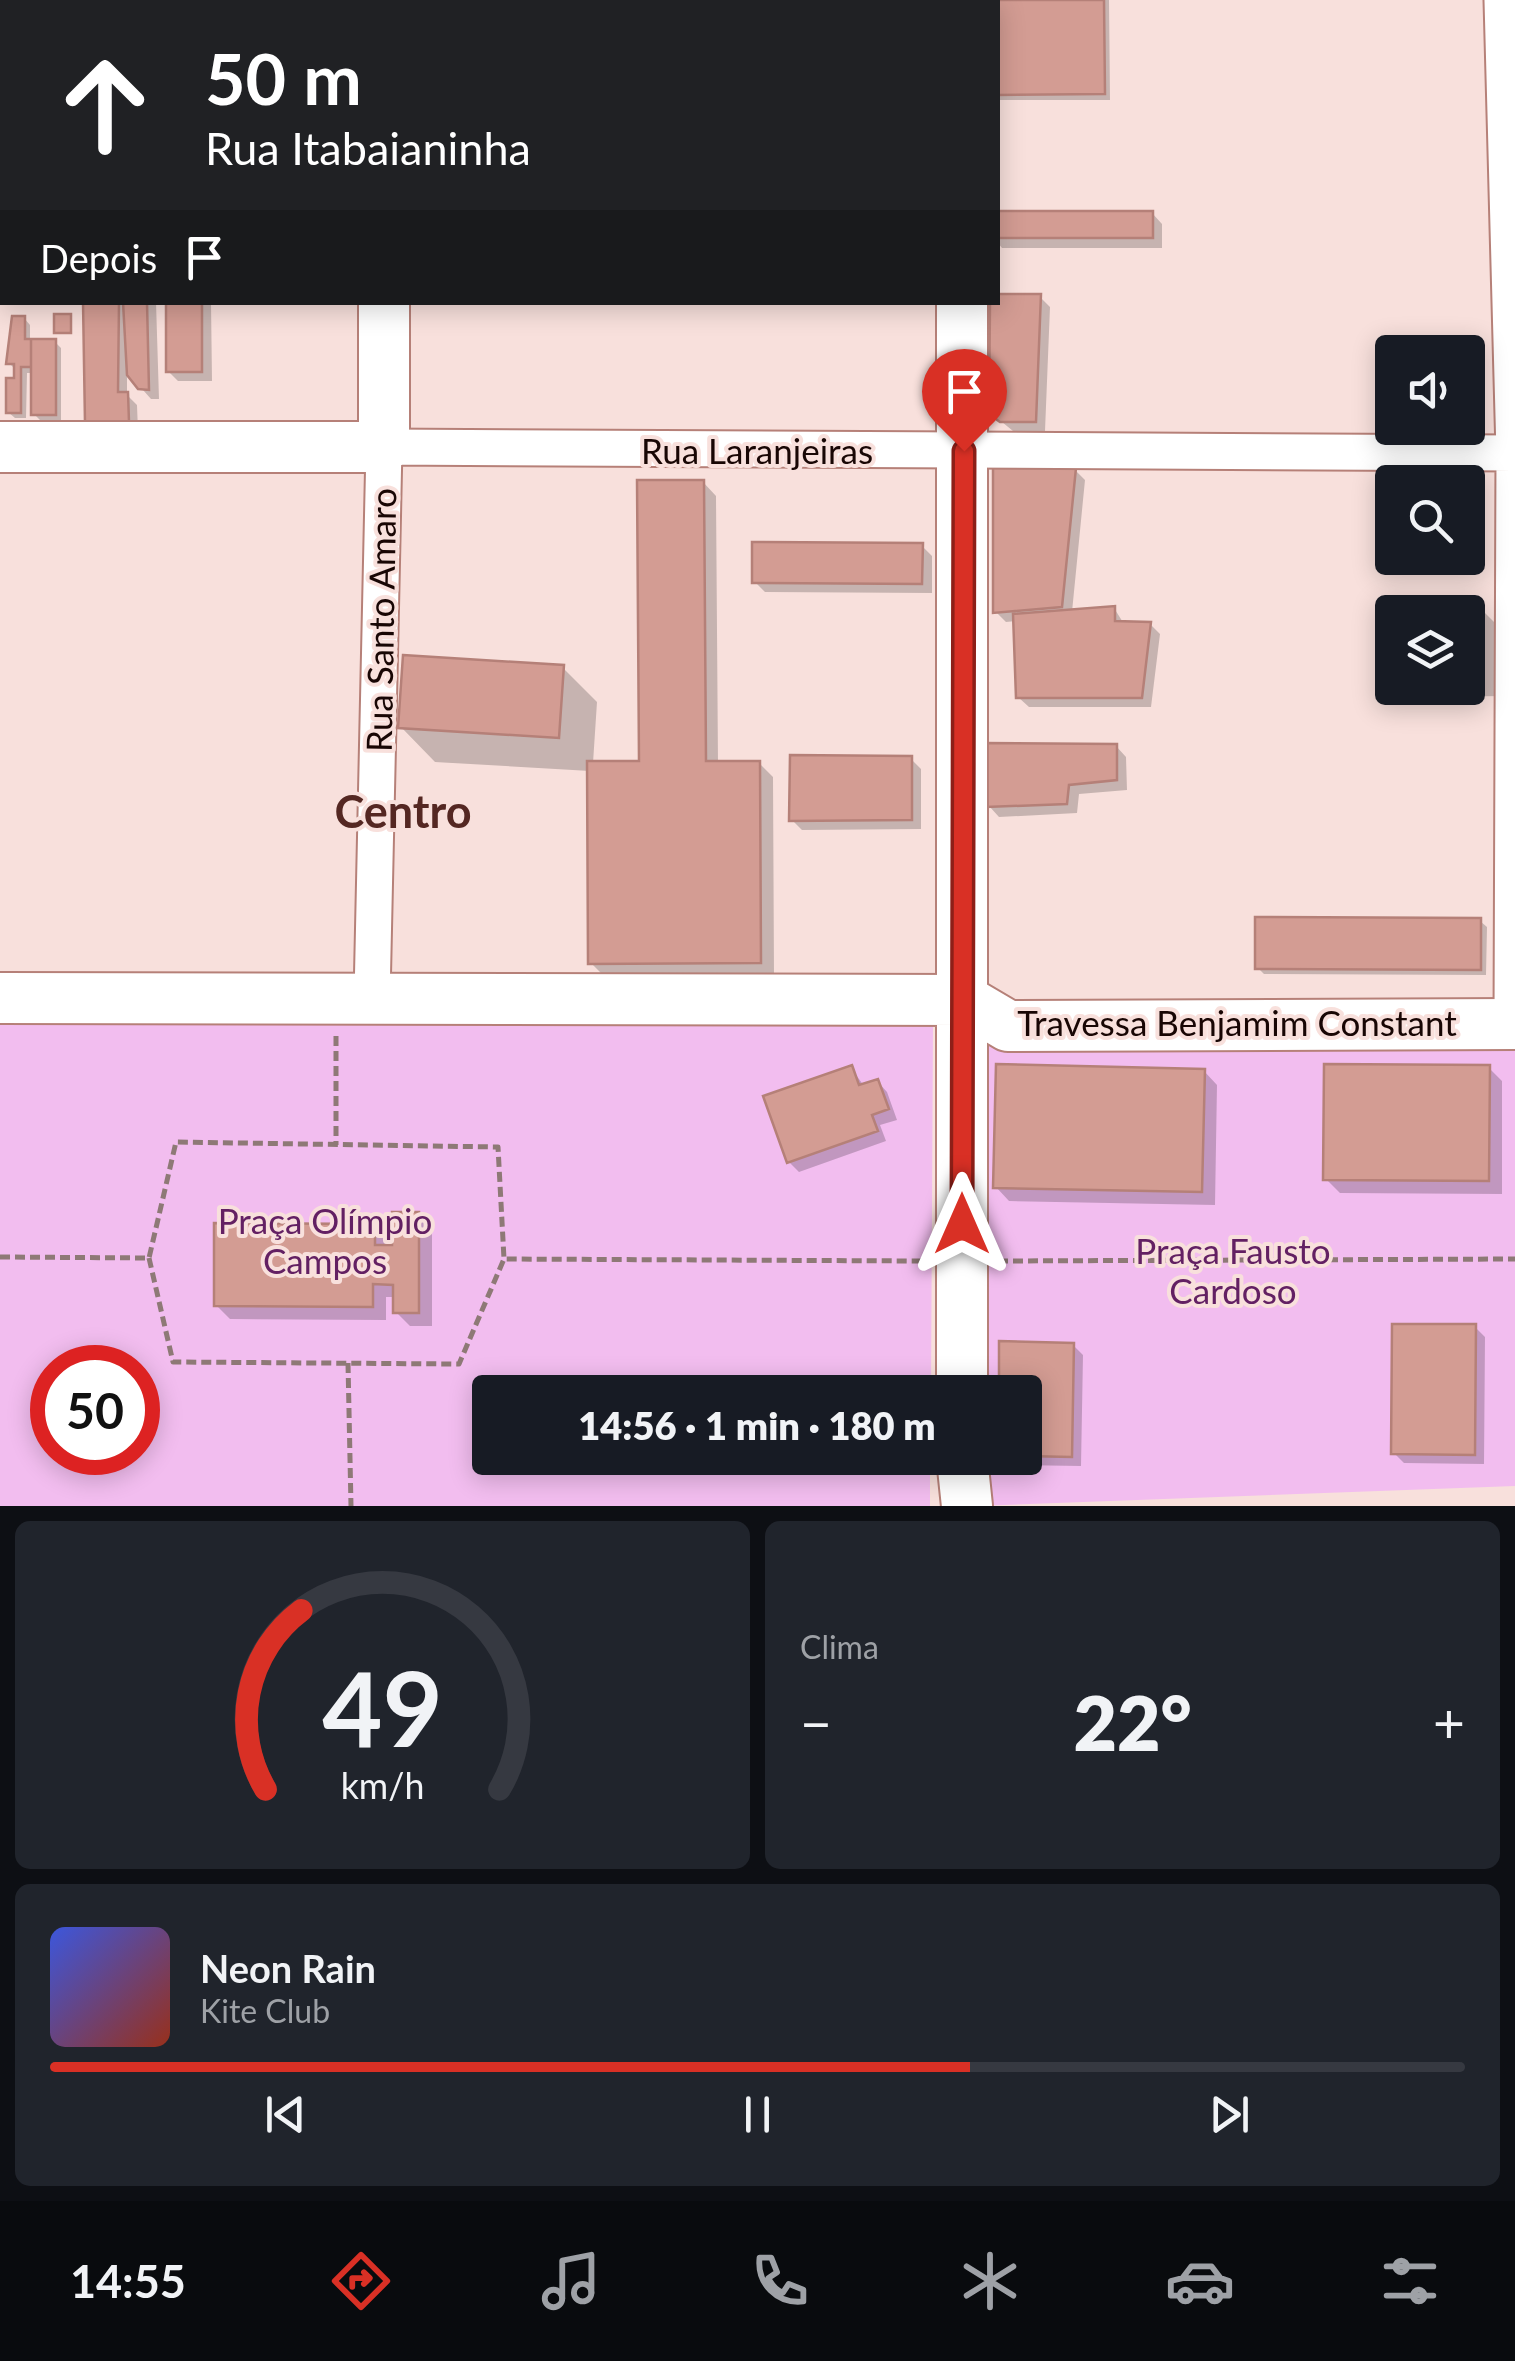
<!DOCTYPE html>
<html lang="pt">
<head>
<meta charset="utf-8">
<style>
  :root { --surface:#171b24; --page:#20242c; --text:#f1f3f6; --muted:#9ea1a6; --line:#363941; --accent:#d93025 }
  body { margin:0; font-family:Lato,sans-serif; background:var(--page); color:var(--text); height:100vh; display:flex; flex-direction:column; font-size:38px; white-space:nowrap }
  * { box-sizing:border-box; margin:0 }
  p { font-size:32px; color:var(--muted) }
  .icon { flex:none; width:55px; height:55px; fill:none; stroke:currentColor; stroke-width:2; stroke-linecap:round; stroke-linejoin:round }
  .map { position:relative; height:1506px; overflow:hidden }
  .side { display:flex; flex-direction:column; gap:15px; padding:15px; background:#0d0f14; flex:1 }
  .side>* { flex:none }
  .guide { position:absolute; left:0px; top:0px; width:1000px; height:305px; box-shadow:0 5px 25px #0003; background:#202124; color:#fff; overflow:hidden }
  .controls { position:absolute; left:1375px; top:335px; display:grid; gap:20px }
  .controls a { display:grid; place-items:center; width:110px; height:110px; border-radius:10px; background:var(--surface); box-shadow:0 5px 25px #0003; font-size:50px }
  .speed { position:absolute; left:30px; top:1345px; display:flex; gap:20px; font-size:50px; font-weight:700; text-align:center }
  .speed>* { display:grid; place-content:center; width:130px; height:130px; border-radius:50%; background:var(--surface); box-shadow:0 5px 25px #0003; line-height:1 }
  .speed .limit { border:15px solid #d22; background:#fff; color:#111 }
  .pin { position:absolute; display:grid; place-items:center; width:85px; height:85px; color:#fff; margin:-102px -42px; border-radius:50% 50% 50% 0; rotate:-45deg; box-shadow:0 0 10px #0007 }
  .pin .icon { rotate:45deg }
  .me { position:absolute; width:110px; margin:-55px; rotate:0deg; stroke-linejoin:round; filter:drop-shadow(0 0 8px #0008) }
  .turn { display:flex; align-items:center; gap:35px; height:210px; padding:0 40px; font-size:45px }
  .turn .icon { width:130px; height:130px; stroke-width:2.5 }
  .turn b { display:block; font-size:70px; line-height:85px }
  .then { display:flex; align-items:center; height:95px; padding:0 40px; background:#0003; gap:20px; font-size:38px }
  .big { font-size:75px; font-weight:800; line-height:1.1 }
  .side .widget { flex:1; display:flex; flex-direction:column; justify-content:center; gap:15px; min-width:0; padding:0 35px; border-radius:15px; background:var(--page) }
  .side .dial { align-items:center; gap:0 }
  .dial svg { height:260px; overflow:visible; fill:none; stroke:var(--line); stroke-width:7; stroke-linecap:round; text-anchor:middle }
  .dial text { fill:var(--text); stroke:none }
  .song { display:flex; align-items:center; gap:30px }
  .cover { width:120px; height:120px; border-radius:15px; background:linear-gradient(135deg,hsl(230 70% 55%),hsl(10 70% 35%)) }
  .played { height:10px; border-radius:5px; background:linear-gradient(90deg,var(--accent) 65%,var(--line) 65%) }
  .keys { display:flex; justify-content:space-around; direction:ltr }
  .heat { display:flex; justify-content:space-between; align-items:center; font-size:55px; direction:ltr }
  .side .tiles { flex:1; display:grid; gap:15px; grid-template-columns:1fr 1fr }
  .widget:last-child { grid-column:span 2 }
  .trip { position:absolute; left:472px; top:1375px; width:570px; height:100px; border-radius:10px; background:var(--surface); box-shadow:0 5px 25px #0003; font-weight:800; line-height:100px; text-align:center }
  .tabs { display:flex; height:160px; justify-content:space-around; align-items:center; background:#090b0e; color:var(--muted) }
  .tabs .icon { width:70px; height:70px }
  .tabs .on { color:var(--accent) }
  .tabs b { font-size:45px; color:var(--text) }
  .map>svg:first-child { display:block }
</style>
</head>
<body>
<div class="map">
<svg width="1515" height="1506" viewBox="0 0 1515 1506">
  <rect width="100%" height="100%" fill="#f8e0dc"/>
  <!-- green -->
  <path fill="#f2bdef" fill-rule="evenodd" d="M 0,1012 L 933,1023 L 931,1392 L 490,1392 L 490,1458 L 930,1458 L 930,1506 L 0,1506 ZM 52,1368 L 138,1368 L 138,1452 L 52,1452 Z
    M 1515,1043 L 1515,1486 L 977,1506 L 977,1458 L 1025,1458 L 1025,1392 L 977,1392 L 976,1044 Z"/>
  <!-- shadow -->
  <path fill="#0003" d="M 3,0 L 96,0 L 96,2 L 3,2 Z
    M 991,0 L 1109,0 L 1110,100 L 999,100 L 998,2 Z
    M 1152,213 L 1162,224 L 1162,248 L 1002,248 L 998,243 L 998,214 Z
    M 998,296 L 1040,297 L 1050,307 L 1045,431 L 1013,431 L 991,413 Z
    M 85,302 L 156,302 L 159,399 L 151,399 L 127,372 L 127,395 L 137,405 L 138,431 L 98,432 Z
    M 168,302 L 211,302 L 212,381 L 178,381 L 168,371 Z
    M 24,318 L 30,325 L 30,342 L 55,342 L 61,348 L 61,420 L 40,420 L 34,414 L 34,373 L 27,373 L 26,418 L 15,418 L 8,412 L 16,380 L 16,370 L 9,363 Z
    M 1075,470 L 1085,480 L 1072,612 L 1114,608 L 1124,624 L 1150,624 L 1160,634 L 1151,707 L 1029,707 L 1018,697 L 1016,621 L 1006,622 L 996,612 Z
    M 703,482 L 716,496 L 718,763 L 759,763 L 773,777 L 774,976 L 605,977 L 591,963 L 590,771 L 435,762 L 401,727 L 562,667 L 597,702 L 593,763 L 641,763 Z
    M 922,546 L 932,556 L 932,593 L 765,592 L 755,582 Z
    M 1475,603 L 1503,631 L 1504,696 L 1431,697 L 1422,688 L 1468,688 L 1468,612 L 1402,612 L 1402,604 Z
    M 1116,746 L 1126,757 L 1127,790 L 1079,794 L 1077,813 L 999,817 L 989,806 Z
    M 911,759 L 921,769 L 921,829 L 802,830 L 792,820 Z
    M 1480,921 L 1487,927 L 1486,975 L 1264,974 L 1258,968 Z
    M 851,1068 L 864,1086 L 877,1081 L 887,1092 L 897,1120 L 880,1125 L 886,1141 L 799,1172 L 789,1162 Z
    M 1489,1068 L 1502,1081 L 1502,1194 L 1340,1193 L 1326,1179 Z
    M 1204,1071 L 1217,1085 L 1215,1205 L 1009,1201 L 996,1187 Z
    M 418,1214 L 432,1228 L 432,1326 L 410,1326 L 396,1312 L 396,1297 L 386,1297 L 386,1320 L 230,1319 L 216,1305 L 374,1226 L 388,1240 L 388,1248 L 395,1248 Z
    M 1475,1327 L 1485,1337 L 1484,1464 L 1404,1463 L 1394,1453 Z
    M 1002,1344 L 1073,1345 L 1083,1355 L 1081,1466 L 1010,1465 L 1003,1458 L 1025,1458 L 1025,1392 L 1001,1392 Z"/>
  <!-- building -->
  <path fill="#d39c93" stroke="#b58078" stroke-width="2.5" d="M 0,0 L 69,0 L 2,2 L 2,138 Z
    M 989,0 L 1104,0 L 1105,94 L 998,95 L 998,2 Z
    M 998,211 L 1153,211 L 1153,238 L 998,238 Z
    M 998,294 L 1041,294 L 1036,422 L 1000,422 L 989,414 L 990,302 L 998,302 Z
    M 83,302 L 119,302 L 118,392 L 128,392 L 129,422 L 85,423 Z
    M 123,302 L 147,302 L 149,390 L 138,389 L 127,375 Z
    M 166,302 L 202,302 L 202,372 L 166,372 Z
    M 54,314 L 71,314 L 71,333 L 54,333 Z
    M 12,316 L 25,316 L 25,339 L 31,339 L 31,367 L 21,367 L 21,413 L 6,413 L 6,378 L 14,378 L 14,364 L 6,364 Z
    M 31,339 L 56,339 L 56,415 L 31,415 Z
    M 993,466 L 1076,468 L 1062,607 L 993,613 Z
    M 637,480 L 704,480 L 706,761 L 760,761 L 761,963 L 588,964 L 587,761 L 639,761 Z
    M 752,542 L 923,543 L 922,584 L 752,583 Z
    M 1476,601 L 1477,669 L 1468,669 L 1468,612 L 1400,612 L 1400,602 Z
    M 1115,606 L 1115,621 L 1151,622 L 1142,698 L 1016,698 L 1013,614 Z
    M 403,655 L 564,665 L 559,738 L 398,728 Z
    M 985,743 L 1117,744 L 1117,780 L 1069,785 L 1067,804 L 986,807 Z
    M 790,755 L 912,756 L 912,820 L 789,821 Z
    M 1255,917 L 1481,918 L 1481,970 L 1255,969 Z
    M 996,1064 L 1205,1069 L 1202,1192 L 993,1188 Z
    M 1324,1064 L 1490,1065 L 1489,1181 L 1323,1180 Z
    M 852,1065 L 859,1085 L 878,1079 L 889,1109 L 872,1115 L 878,1131 L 787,1163 L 763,1096 Z
    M 392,1212 L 419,1212 L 419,1313 L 393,1313 L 393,1285 L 373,1284 L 373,1307 L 214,1306 L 214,1223 L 375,1224 L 375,1245 L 392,1245 Z
    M 1392,1324 L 1476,1324 L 1475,1455 L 1391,1454 Z
    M 999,1341 L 1074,1343 L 1072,1457 L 1025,1456 L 1025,1392 L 999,1392 Z"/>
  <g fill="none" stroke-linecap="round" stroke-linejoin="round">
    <!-- street casing -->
    <g stroke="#b68078" stroke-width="39">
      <path id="street" d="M 1502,0 L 1514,453 L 1512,1024
        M 372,998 L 384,447 L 1515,453"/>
    </g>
    <!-- secondary casing -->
    <g stroke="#b68078" stroke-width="54">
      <path id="secondary" d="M 384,0 L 384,2
        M 960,0 L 960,2
        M 0,447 L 384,447 L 384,302
        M 0,998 L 964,1000
        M 964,1000 L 1008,1026 L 1515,1024
        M 962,1392 L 962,302
        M 962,1458 L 967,1506"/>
    </g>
    <!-- path -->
    <path stroke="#8e7976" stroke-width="5" stroke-dasharray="10 5" stroke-linecap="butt" d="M 336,1036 L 336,1145
      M 0,1257 L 149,1258 L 176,1142 L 498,1147 L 504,1259 L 922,1261
      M 149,1258 L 173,1362 L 459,1364 L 504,1259
      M 998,1261 L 1515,1259
      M 348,1363 L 351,1506"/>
    <!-- street -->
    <use href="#street" stroke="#fff" stroke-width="35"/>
    <!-- secondary -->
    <use href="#secondary" stroke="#fff" stroke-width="50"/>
  </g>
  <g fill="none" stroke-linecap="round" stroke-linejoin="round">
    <!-- route casing -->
    <g stroke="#8d1f18" stroke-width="25">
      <path id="route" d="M 962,1224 L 964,451"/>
    </g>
    <!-- route -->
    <use href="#route" stroke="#d93025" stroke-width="18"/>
  </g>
  <g text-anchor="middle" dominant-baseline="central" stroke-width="8" stroke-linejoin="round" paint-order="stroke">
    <!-- street labels -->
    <g font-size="35" fill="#180604" stroke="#f8e0dc">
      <text x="757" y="450">Rua Laranjeiras</text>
      <text transform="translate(380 620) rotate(-89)">Rua Santo Amaro</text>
      <text x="1237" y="1022">Travessa Benjamim Constant</text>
    </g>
    <!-- park labels -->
    <g font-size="35" fill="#632063" stroke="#f8e0dc">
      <text x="325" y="1220">Praça Olímpio<tspan x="325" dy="40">Campos</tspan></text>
      <text x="1233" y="1250">Praça Fausto<tspan x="1233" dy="40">Cardoso</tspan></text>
    </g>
    <!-- district labels -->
    <g font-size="45" font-weight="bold" fill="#542722" stroke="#f8e0dc">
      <text x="403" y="811">Centro</text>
    </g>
  </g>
</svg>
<div class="controls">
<a><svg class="icon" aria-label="sound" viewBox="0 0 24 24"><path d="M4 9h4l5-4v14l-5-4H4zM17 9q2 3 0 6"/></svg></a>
<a><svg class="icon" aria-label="search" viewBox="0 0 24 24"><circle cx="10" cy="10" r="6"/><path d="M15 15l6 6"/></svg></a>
<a><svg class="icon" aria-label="layers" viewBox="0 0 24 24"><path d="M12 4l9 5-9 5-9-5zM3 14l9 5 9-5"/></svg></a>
</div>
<div class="speed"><div class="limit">50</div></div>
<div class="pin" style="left:964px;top:451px;background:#d93025"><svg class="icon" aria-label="arrive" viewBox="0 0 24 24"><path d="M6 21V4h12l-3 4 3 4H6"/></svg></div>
<svg class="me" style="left:962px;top:1224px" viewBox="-20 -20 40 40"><path d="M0-17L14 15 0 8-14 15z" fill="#d93025" stroke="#fff" stroke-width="4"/></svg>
<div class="trip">14:56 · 1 min · 180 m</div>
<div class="guide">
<div class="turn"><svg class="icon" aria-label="ahead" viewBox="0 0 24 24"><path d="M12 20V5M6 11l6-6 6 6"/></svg><div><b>50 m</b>Rua Itabaianinha</div></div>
<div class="then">Depois<svg class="icon" aria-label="arrive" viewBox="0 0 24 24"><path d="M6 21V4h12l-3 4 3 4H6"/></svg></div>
</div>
</div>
<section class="side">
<div class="tiles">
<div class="widget dial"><svg viewBox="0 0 100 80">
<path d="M14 69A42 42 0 1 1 86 69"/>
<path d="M14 69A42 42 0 0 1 25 14" stroke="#d93025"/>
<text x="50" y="56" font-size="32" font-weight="700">49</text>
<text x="50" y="72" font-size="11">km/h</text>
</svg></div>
<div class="widget"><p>Clima</p>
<div class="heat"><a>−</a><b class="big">22°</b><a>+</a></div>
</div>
<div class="widget">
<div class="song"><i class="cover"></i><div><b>Neon Rain</b><p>Kite Club</p></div></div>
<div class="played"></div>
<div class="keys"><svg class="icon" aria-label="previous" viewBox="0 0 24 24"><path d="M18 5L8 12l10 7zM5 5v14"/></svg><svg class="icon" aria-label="pause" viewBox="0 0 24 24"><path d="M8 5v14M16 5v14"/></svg><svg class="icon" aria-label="next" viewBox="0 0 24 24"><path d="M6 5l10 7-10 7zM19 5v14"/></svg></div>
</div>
</div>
</section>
<nav class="tabs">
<b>14:55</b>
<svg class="icon on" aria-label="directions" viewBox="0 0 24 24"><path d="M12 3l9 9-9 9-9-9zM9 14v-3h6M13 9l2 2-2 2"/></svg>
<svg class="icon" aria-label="music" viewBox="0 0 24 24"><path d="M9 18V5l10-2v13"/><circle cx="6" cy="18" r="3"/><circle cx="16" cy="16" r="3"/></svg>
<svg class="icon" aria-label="phone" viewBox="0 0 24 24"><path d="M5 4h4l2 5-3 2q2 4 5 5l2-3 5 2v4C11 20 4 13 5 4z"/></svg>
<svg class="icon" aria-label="climate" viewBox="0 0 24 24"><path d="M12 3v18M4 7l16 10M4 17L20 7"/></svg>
<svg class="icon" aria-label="car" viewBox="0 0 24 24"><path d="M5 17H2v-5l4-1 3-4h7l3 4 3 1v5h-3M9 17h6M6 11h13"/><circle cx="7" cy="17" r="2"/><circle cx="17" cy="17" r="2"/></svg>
<svg class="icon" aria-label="filters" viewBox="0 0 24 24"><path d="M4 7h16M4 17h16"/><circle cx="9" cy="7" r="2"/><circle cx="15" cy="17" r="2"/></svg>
</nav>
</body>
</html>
